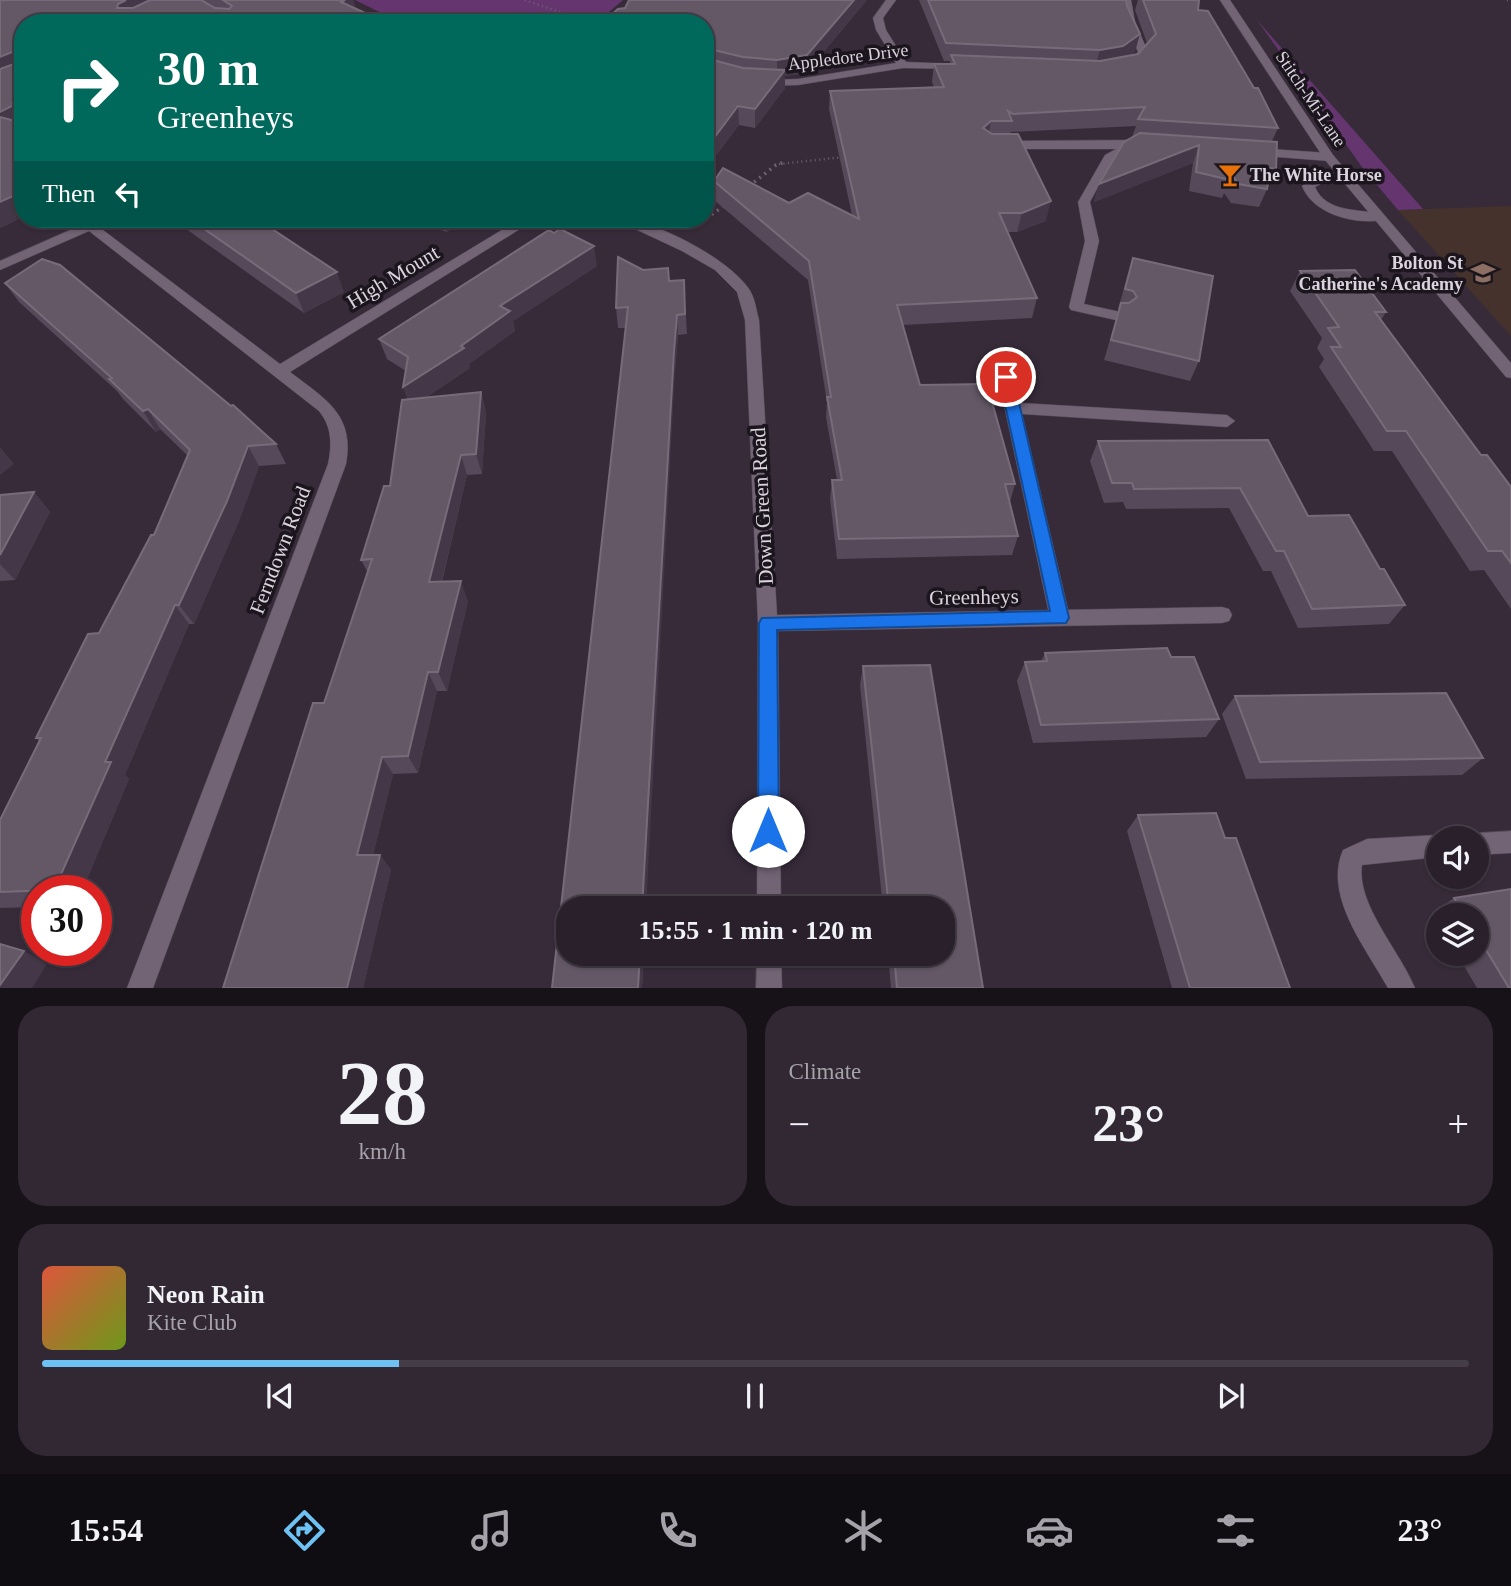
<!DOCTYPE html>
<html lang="en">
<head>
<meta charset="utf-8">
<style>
  :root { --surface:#29202c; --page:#312834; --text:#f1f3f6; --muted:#a5a3a9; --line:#453e48; --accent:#6ec2f3 }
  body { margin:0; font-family:"Times New Roman",serif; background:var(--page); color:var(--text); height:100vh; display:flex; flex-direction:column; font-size:26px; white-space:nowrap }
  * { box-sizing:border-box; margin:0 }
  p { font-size:23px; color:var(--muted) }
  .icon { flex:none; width:38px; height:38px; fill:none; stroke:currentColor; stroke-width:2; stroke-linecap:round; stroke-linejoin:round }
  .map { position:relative; height:988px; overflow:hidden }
  .sheet { display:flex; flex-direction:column; gap:18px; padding:18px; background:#171218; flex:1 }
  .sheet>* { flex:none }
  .banner { position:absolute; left:14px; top:14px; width:700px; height:214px; border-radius:28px; box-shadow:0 2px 5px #0004,0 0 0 2px var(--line); background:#00695c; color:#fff; overflow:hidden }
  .controls { position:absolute; left:1426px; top:826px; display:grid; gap:14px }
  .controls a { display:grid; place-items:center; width:63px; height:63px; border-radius:50%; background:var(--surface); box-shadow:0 2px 5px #0004,0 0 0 2px var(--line); font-size:35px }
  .speed { position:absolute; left:21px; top:875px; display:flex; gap:14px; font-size:35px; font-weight:700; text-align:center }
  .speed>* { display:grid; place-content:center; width:91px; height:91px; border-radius:50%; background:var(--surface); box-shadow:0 2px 5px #0004,0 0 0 2px var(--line); line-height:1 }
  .speed .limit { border:10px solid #d22; background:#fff; color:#111 }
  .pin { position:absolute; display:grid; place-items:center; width:60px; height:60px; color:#fff; margin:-30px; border:4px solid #fff; border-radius:50%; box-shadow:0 2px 7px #0007 }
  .me { position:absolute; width:77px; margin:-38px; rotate:0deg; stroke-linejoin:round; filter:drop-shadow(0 0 5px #0008) }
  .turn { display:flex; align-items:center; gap:24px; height:147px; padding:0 28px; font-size:32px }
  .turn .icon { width:91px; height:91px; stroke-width:2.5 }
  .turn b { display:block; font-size:49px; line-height:60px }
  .then { display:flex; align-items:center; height:66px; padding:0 28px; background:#0003; gap:14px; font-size:26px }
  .big { font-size:52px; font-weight:600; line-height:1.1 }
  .sheet .widget { flex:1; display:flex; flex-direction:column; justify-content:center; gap:10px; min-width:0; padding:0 24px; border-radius:28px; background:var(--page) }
  .sheet .dial { align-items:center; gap:0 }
  .dial b { font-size:91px; line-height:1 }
  .song { display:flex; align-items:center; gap:21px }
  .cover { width:84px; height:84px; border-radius:10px; background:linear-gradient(135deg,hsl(10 70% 55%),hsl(80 70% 35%)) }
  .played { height:7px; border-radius:4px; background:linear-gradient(90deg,var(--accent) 25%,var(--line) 25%) }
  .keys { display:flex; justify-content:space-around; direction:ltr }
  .heat { display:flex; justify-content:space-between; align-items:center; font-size:38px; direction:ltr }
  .sheet .tiles { flex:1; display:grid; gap:18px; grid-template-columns:1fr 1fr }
  .widget:last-child { grid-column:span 2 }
  .trip { position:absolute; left:556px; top:896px; width:399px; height:70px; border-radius:28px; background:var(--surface); box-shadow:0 2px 5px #0004,0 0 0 2px var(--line); font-weight:600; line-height:70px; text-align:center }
  .dock { display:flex; height:112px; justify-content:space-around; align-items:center; background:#100d12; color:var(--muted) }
  .dock .icon { width:49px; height:49px }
  .dock .on { color:var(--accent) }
  .dock b { font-size:32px; color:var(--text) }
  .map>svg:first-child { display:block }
</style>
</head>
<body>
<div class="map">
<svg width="1511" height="988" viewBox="0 0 1511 988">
  <rect width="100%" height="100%" fill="#372b3a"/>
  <!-- education -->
  <path fill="#45322c" d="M 1511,206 L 1511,336 L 1398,210 Z"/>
  <!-- green -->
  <path fill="#65356f" d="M 355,0 L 623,0 L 596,23 L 402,23 Z
    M 1257,20 L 1423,209 L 1398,210 L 1362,167 Z"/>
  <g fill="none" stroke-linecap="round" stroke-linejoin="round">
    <!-- service casing -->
    <g stroke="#534956" stroke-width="1">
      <path id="service" d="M 1343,171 L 1347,172 L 1347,178 L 1324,182 L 1315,187 C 1326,213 1359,209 1383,214 L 1383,220 C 1354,225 1313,214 1302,186 C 1314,175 1328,174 1343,171 Z
        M 1006,372 L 1014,377 L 1020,403 L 1227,415 L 1235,421 L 1227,427 L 1022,414 L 1070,618 L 1067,624 L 1060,626 L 1053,624 L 1050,618 L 998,377 Z"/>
    </g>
    <!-- minor casing -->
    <g stroke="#534956" stroke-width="1">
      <path id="minor" d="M 886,0 L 896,0 L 883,18 L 886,30 L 906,62 L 958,64 L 963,67 L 962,69 L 903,68 L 798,85 L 763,86 L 758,83 L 763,80 L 798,79 L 896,63 L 876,30 L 873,18 Z
        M 1121,0 L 1131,0 L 1135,22 L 1148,52 L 1140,65 L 1131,69 L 1126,66 L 1138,52 L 1125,22 Z
        M 1132,140 L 1147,141 L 1153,145 C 1146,150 1139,146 1132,149 C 1110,157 1101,183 1090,202 L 1099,241 L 1084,304 L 1125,313 L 1127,316 L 1120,321 L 1071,310 L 1069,307 L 1085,241 L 1078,202 L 1105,155 L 1116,149 L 1000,149 L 994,145 L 1000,141 Z
        M 1255,148 L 1329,153 L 1335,157 L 1329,161 L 1251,155 L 1251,149 Z
        M 95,219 L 111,219 L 99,227 L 280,364 L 520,219 L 536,219 L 290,372 C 325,399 355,414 346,464 L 153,988 L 127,988 L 328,464 C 332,444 332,427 319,411 L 89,231 L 0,270 L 0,261 Z
        M 614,219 C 651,217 728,258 749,289 C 755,298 756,309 759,320 L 777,615 L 1222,607 L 1229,609 L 1232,615 L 1229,621 L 1222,623 L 778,631 L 781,908 L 757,908 L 758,623 L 745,320 L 737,292 L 715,270 L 682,251 Z
        M 1511,831 L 1511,853 L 1477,855 L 1477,838 L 1468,838 L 1477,833 Z
        M 1438,835 L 1446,838 L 1438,838 L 1438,857 L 1362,865 C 1356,904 1400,951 1415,988 L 1388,988 C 1366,948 1323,896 1343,850 L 1367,839 Z
        M 757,954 L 781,954 L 782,988 L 756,988 Z"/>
    </g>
    <!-- tertiary casing -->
    <g stroke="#534956" stroke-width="1">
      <path id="tertiary" d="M 1220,0 L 1230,0 L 1333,155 L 1511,363 L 1511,378 L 1506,377 L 1325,160 Z"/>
    </g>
    <!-- path-far1 -->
    <path stroke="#6b606e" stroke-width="2.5" stroke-dasharray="1 3.5" stroke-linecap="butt" d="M 525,0 L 579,19 L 601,23
      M 1507,0 L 1511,1
      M 779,164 L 844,157"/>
    <!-- path -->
    <path stroke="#6b606e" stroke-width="3.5" stroke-dasharray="2 4.5" stroke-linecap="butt" d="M 749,186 L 776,165 L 785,162
      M 701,222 L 725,205"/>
    <!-- service -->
    <use href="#service" fill="#726375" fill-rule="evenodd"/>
    <!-- minor -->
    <use href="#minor" fill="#726375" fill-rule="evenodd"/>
    <!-- tertiary -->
    <use href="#tertiary" fill="#726375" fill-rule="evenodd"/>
  </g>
  <!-- wall -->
  <path fill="#564959" d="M 0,0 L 353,0 L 356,9 L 23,23 L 23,217 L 0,228 Z
    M 629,0 L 867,0 L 806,73 L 785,76 L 785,88 L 755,128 L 739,125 L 705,170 L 705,23 L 625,8 Z
    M 919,0 L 1126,0 L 1135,52 L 1129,56 L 1138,54 L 1147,43 L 1135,10 L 1138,0 L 1199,0 L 1198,10 L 1278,128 L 1272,141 L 1276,169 L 1259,207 L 1231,203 L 1224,193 L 1222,198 L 1189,191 L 1193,163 L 1094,202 L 1099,184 L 1132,137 L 1136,126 L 1010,132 L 1046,221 L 1017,232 L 1007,232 L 1037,298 L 1032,318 L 903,325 L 920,385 L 1015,484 L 1010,502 L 1018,536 L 1012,555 L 837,559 L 830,499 L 832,480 L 837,480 L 826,417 L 827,403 L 808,280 L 714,200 L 714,181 L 789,203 L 852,215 L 829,109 L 830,91 L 934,87 L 932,82 L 934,64 L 950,64 L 950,61 L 944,61 Z
    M 172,219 L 257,219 L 344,292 L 304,313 Z
    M 406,219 L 465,219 L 447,232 Z
    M 1133,258 L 1199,361 L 1190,381 L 1104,360 L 1119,309 L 1118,309 L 1127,278 Z
    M 597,266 L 513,321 L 515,331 L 469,364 L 470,368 L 425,398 L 481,392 L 486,413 L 482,474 L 467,475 L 442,582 L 468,601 L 447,691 L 437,691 L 418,773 L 393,774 L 373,855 L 380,855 L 391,870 L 363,988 L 324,703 L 368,573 L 361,560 L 390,486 L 408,400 L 403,387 L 406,371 L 387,359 L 379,339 Z
    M 643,270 L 669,281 L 685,300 L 687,334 L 678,335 L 675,371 L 569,954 L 644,954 L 642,988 L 552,988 L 626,328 L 618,328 L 616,308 Z
    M 1300,271 L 1386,312 L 1381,320 L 1481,455 L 1511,487 L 1511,609 L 1484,570 L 1470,571 L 1392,451 L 1374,451 L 1319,367 L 1324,359 L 1317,348 L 1322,338 L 1290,291 Z
    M 5,283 L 276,444 L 286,464 L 259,466 L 239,521 L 194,624 L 189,624 L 125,775 L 129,779 L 82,891 L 37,891 L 37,907 L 0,908 L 0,820 L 39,741 L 36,738 L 99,633 L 154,535 L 188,456 L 160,429 L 156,432 L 123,399 L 117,391 L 19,302 Z
    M 1268,440 L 1308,516 L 1380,569 L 1405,605 L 1389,624 L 1298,628 L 1271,571 L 1263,571 L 1229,508 L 1126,509 L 1123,502 L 1104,503 L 1090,461 L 1098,441 Z
    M 34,492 L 50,512 L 15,580 L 0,581 L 0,495 Z
    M 1045,653 L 1171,657 L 1219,719 L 1206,737 L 1033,743 L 1017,681 L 1025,662 L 1041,661 Z
    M 863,666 L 983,988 L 891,988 L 888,954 L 943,954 L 943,908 L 883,908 L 860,685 Z
    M 1235,696 L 1483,758 L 1462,775 L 1246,779 L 1222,714 Z
    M 1138,815 L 1225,838 L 1290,988 L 1172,988 L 1127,831 Z
    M 1511,889 L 1511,988 L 1477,988 L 1457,954 L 1477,954 L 1477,915 L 1438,915 L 1438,922 L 1433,912 L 1454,898 Z"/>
  <!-- shaded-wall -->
  <path fill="#443747" d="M 126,0 L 167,0 L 126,21 L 117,8 L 118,4 Z
    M 345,0 L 353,0 L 357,13 L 341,2 Z
    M 854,0 L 867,0 L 806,73 L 785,76 L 785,88 L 755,128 L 755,109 L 777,77 L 777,60 Z
    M 1140,34 L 1135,52 L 1118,64 L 1095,67 L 1100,50 Z
    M 12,52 L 22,70 L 0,79 L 0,57 Z
    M 23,98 L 23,125 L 0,126 L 0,112 L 13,103 Z
    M 738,106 L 739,125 L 705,170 L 705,150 Z
    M 991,121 L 988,139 L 983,128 Z
    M 1199,145 L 1193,163 L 1094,202 L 1099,184 Z
    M 15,195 L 23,208 L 23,217 L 0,228 L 0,202 Z
    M 23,195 L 23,205 L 17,197 Z
    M 1051,201 L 1046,221 L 1017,232 L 1022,213 Z
    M 444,219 L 465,219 L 447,232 Z
    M 594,246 L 597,266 L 513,321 L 515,331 L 469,364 L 470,368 L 411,407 L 403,387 L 461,346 L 500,306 Z
    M 337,272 L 344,292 L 304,313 L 296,293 Z
    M 677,315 L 678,335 L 675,371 L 646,908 L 642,908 L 674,351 Z
    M 481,392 L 486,413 L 482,474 L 476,454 Z
    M 148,409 L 160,429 L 156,432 L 143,411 Z
    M 248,446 L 259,466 L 239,521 L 194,624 L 179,605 Z
    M 0,447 L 14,464 L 0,475 Z
    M 461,455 L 467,475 L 437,601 L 429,582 Z
    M 34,492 L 50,512 L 15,580 L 0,564 L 0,555 Z
    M 461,581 L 468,601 L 447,691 L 438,672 Z
    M 175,605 L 189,624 L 125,775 L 129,779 L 82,891 L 55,891 L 105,762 Z
    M 428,672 L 437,691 L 418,773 L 408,756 Z
    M 382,757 L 393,774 L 369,871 L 357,855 Z
    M 380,855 L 391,870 L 363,988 L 347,988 Z
    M 24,951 L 47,964 L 32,988 L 0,988 L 0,985 Z
    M 640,954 L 644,954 L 642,988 L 638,988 Z"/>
  <!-- building -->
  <path fill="#645867" stroke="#776b7a" stroke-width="2" d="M 0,0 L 126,0 L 118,4 L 117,8 L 133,8 L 150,0 L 201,0 L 215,8 L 229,9 L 232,6 L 223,0 L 345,0 L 341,2 L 387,23 L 23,23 L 23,98 L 13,103 L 16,104 L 0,112 L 0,69 L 14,64 L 16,54 L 12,52 L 0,57 Z
    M 629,0 L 854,0 L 807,55 L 777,60 L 743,57 L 705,48 L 705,23 L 602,23 L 618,9 L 625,8 Z
    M 928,0 L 1126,0 L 1127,6 L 1140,34 L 1123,46 L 1100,50 L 946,43 Z
    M 1143,0 L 1199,0 L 1198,10 L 1208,11 L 1254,88 L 1258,88 L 1278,128 L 1138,119 L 1145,107 L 1013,114 L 1008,111 L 1012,121 L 991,121 L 983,128 L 992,134 L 1018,134 L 1051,201 L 1022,213 L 999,213 L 1037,298 L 897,305 L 920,385 L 987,384 L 1015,484 L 1005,484 L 1018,536 L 839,539 L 832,480 L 842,480 L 827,397 L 831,397 L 809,261 L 714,181 L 723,168 L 789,203 L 808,193 L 859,219 L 830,91 L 944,87 L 934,64 L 955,64 L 951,55 L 1100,61 L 1138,54 L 1156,34 Z
    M 705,58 L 743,68 L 785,70 L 755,109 L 738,106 L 705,150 Z
    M 0,117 L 23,123 L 23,195 L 17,197 L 15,195 L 0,202 Z
    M 1140,133 L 1277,142 L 1276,169 L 1270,168 L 1267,189 L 1238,184 L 1231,173 L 1230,180 L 1196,172 L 1199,145 L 1099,184 L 1124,142 Z
    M 190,219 L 257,219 L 337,272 L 296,293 Z
    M 560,229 L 594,246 L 500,306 L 510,311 L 461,346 L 464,348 L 403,387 L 408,357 L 379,339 L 549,230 L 554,233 Z
    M 618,257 L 643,270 L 668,268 L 669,281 L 684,280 L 685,314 L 677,315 L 674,351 L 642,908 L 569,908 L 569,954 L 640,954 L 638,988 L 552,988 L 628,307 L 616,308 Z
    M 1133,258 L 1213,276 L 1199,361 L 1111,340 L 1121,303 L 1129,303 L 1137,297 L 1133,291 L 1125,289 Z
    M 42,259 L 60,265 L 231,406 L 233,405 L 276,444 L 248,446 L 227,501 L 179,605 L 175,605 L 105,762 L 111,762 L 54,890 L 0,892 L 0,820 L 41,738 L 36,738 L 88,634 L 99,633 L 151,535 L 154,535 L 190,450 L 148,409 L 143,411 L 109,379 L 112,378 L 5,283 Z
    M 1355,270 L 1386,312 L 1375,312 L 1481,455 L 1487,455 L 1511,487 L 1511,563 L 1502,551 L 1488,551 L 1406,431 L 1387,431 L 1331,347 L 1341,347 L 1328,328 L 1339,327 L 1300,271 Z
    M 481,392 L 476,454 L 461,455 L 429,582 L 461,581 L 438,672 L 428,672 L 408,756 L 382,757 L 357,855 L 380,855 L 347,988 L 223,988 L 313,703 L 324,703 L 372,559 L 361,560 L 384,486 L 390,486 L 402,400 Z
    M 1268,440 L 1308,516 L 1349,515 L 1380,569 L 1384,569 L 1405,605 L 1312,609 L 1284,551 L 1276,551 L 1240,488 L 1134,489 L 1132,483 L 1112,483 L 1098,441 Z
    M 34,492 L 0,555 L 0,495 Z
    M 1167,648 L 1171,657 L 1194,657 L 1219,719 L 1041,725 L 1025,662 L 1047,661 L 1045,653 Z
    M 930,665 L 983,988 L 897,988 L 894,954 L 943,954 L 943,908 L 889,908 L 863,666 Z
    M 1446,693 L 1483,758 L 1260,762 L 1235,696 Z
    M 1216,813 L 1225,838 L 1236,838 L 1290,988 L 1190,988 L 1138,815 Z
    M 1511,889 L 1511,988 L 1509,988 L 1477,935 L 1477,915 L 1465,915 L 1454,898 Z
    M 0,944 L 24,951 L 0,985 Z"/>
  <!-- route -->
  <path fill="#1a73e8" stroke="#114b97" stroke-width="2" d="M 1006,372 L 1013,377 L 1069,618 L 1066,623 L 777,630 L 779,831 L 776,838 L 768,841 L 761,838 L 758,831 L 759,623 L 762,618 L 1050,611 L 999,377 Z"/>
  <!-- icons -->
  <defs>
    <g id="bar-bare" transform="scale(1.89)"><path d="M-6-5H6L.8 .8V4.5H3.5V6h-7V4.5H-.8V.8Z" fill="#e8710a" stroke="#1b161d" stroke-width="2.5" paint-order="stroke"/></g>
    <g id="school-bare" transform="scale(1.89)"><path d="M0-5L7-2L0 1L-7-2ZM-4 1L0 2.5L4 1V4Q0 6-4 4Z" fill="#8d6e63" stroke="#1b161d" stroke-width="2.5" paint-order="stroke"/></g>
  </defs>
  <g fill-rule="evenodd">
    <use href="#bar-bare" x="1230" y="175"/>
    <use href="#school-bare" x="1483" y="273"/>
  </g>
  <g text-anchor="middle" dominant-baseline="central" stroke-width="7" stroke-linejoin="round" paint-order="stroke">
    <!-- far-street labels -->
    <g font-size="18" fill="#dbd3dd" stroke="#1b161d">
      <text transform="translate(848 57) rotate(-7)">Appledore Drive</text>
      <text transform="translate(1311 99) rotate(56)">Stitch-Mi-Lane</text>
    </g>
    <!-- far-poi labels -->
    <g font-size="18" font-weight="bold" fill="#dbd3dd" stroke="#1b161d" text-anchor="start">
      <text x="1250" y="175">The White Horse</text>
      <text x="1463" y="263" text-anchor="end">Bolton St<tspan x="1463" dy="21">Catherine's Academy</tspan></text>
    </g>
    <!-- street labels -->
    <g font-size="21" fill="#dbd3dd" stroke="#1b161d">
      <text transform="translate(393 277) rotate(-31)">High Mount</text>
      <text transform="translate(762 506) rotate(-93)">Down Green Road</text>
      <text transform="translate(280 550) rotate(-69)">Ferndown Road</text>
      <text transform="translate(974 597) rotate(-1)">Greenheys</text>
    </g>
  </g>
</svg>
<div class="controls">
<a><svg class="icon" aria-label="sound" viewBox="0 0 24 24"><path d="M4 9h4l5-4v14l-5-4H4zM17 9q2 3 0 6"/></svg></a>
<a><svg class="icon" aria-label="layers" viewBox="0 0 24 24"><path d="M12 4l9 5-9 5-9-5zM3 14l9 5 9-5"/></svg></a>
</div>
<div class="speed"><div class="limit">30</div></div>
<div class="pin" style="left:1006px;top:377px;background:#d93025"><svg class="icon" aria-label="arrive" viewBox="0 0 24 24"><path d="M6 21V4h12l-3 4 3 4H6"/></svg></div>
<svg class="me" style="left:768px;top:831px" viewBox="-20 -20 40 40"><circle r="19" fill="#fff"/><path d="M0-13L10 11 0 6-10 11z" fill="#1a73e8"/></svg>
<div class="trip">15:55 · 1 min · 120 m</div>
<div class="banner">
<div class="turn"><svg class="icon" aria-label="right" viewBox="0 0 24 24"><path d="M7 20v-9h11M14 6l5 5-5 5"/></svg><div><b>30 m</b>Greenheys</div></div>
<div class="then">Then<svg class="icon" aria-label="left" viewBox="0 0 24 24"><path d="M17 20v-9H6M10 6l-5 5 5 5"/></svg></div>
</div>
</div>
<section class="sheet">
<div class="tiles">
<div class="widget dial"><b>28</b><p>km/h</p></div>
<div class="widget"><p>Climate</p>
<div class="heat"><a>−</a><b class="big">23°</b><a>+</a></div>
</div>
<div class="widget">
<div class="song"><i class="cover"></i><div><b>Neon Rain</b><p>Kite Club</p></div></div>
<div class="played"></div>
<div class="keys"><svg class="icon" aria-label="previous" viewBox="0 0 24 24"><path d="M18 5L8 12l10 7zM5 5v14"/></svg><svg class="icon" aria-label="pause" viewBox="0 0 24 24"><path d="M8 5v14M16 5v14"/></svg><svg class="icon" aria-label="next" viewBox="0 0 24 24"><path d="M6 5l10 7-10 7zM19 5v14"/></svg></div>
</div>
</div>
</section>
<nav class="dock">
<b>15:54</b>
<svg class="icon on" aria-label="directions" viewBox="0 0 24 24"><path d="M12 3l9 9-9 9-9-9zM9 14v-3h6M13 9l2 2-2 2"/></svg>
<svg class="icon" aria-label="music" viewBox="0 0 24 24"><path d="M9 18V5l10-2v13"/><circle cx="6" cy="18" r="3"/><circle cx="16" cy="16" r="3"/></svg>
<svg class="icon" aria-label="phone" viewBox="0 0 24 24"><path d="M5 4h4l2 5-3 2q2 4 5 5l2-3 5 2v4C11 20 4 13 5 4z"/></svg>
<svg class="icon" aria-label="climate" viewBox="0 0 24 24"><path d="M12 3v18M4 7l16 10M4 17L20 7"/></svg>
<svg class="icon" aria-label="car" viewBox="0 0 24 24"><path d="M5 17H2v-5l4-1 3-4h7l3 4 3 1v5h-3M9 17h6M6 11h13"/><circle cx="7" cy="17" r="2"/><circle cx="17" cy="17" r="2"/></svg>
<svg class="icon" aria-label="filters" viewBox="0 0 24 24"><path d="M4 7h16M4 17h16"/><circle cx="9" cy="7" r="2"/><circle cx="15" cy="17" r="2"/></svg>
<b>23°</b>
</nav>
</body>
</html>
